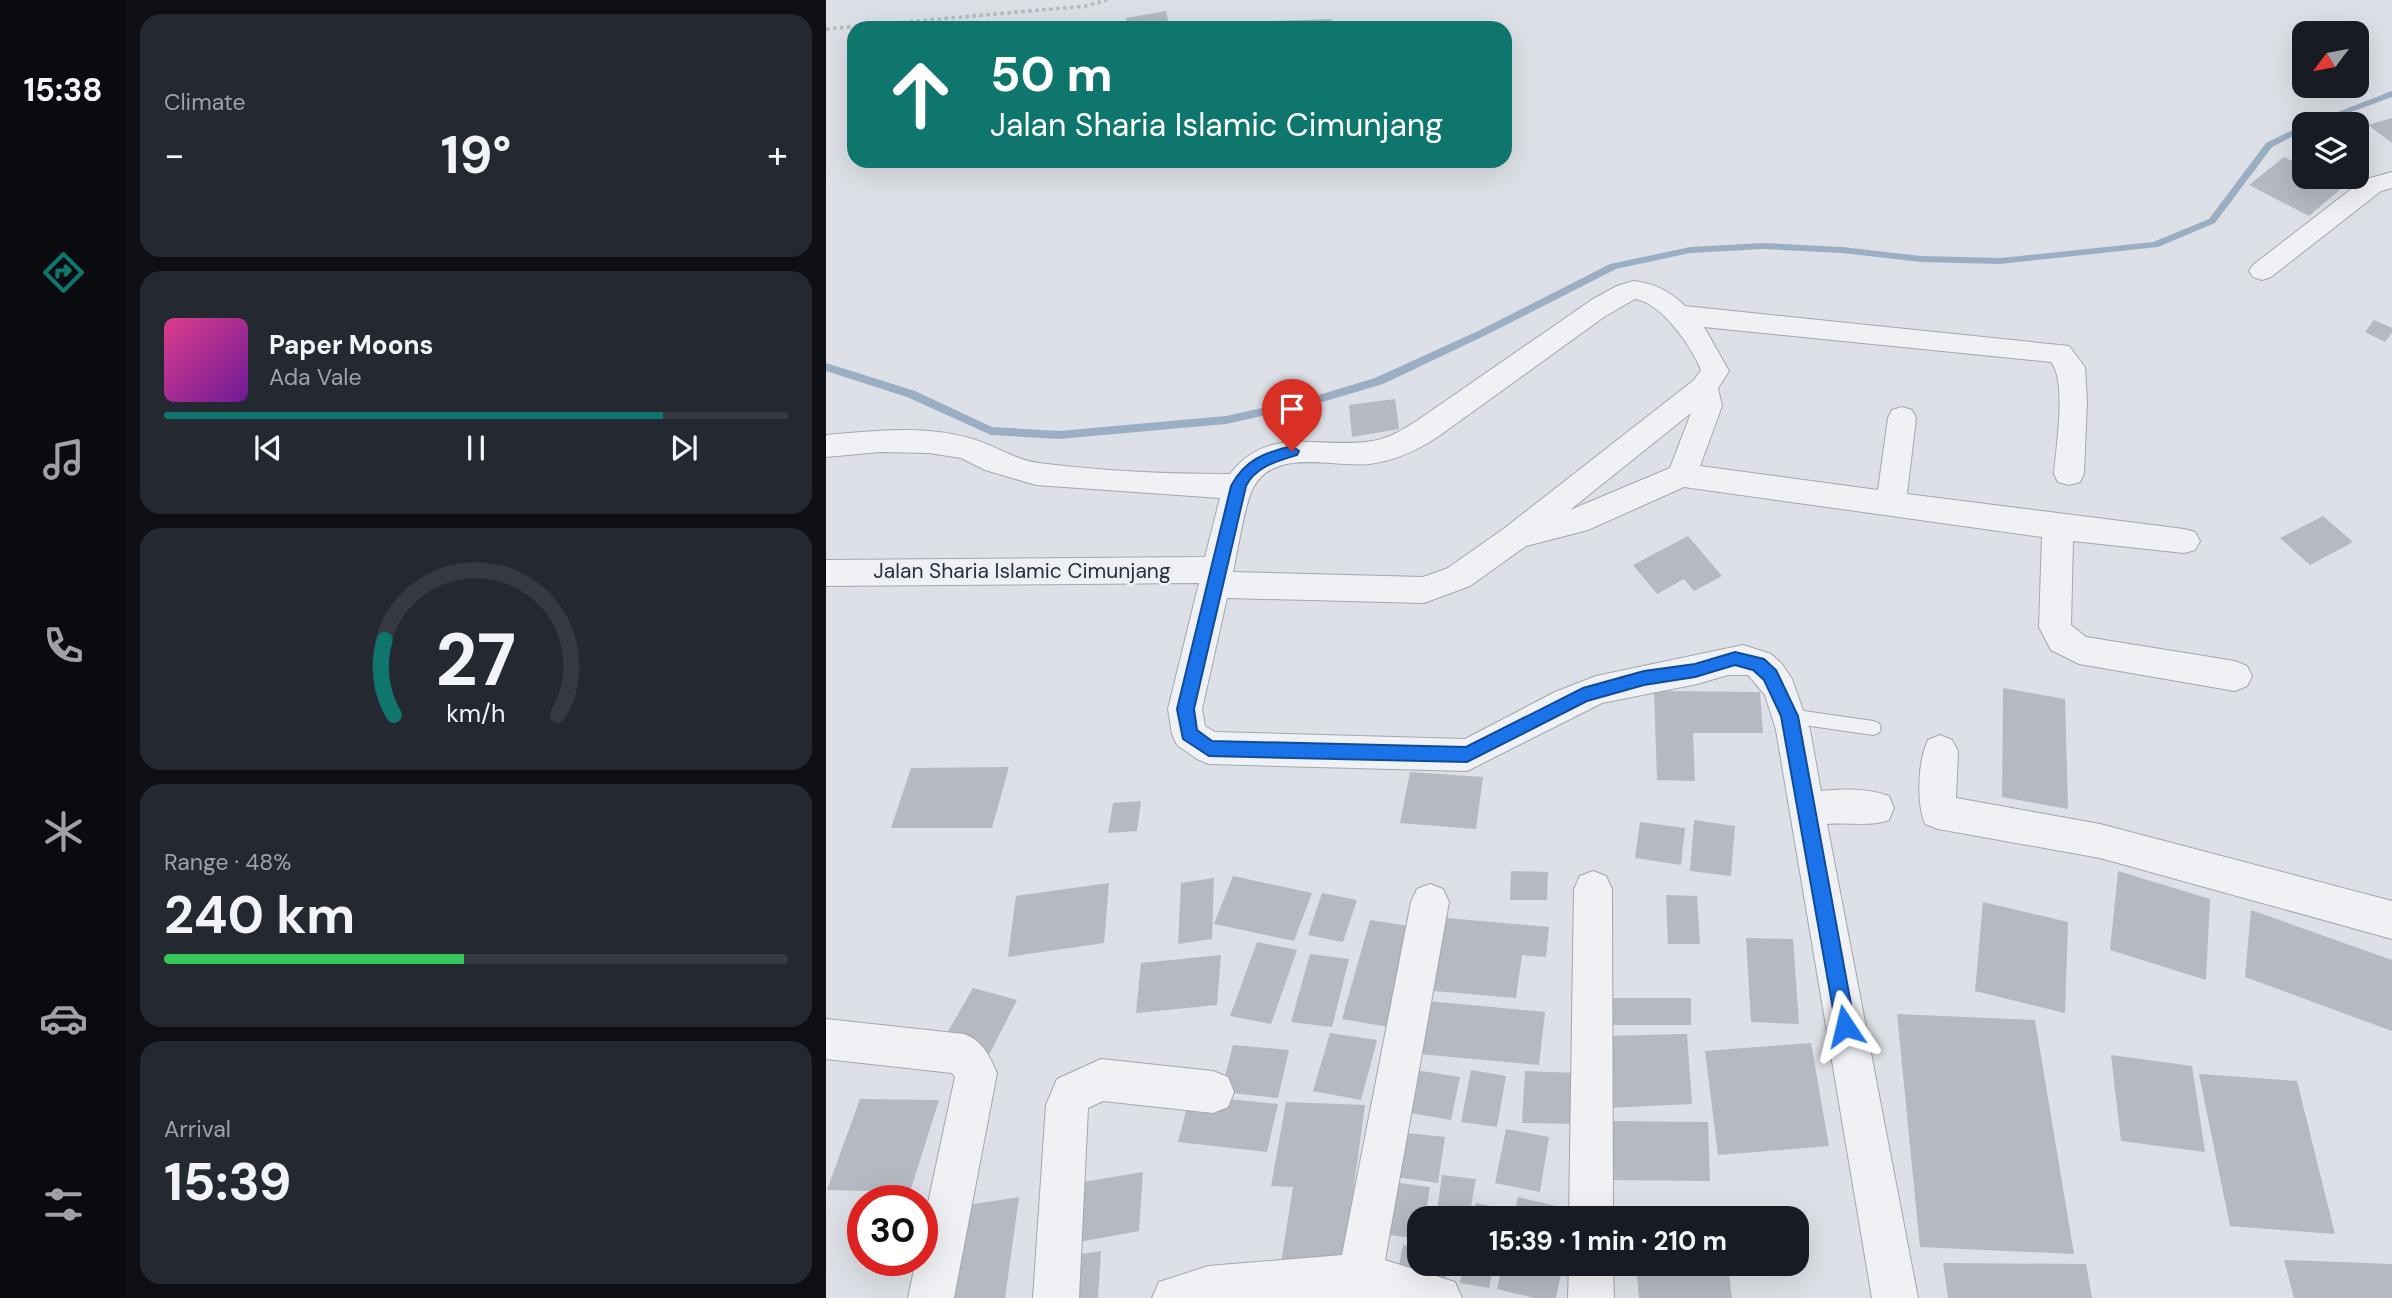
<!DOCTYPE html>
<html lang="en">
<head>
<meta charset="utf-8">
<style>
  :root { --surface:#171b24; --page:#242831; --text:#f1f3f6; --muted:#9ea1a6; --line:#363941; --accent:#0f766e }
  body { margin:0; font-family:"DM Sans",sans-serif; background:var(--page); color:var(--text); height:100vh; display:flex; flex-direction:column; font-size:26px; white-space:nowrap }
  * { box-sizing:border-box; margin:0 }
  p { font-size:23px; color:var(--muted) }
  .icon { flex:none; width:38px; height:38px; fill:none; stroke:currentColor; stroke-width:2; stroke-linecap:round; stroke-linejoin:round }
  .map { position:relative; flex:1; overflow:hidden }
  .side { display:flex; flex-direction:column; gap:14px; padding:14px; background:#0d0f14; width:700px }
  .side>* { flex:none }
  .guide { position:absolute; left:21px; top:21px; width:665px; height:147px; border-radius:21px; box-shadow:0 7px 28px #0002; background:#0f766e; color:#fff; overflow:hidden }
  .needle { width:46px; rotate:238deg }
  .fabs { position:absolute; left:1466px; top:21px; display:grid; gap:14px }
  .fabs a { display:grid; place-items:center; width:77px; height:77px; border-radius:14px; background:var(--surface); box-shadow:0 7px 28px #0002; font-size:35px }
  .speed { position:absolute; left:21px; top:1185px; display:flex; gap:14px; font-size:35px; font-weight:700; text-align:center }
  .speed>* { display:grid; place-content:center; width:91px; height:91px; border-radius:50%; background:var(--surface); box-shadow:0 7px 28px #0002; line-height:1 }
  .speed .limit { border:10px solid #d22; background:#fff; color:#111 }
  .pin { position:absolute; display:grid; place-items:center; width:60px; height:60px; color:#fff; margin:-72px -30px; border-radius:50% 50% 50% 0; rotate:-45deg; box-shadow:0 0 7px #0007 }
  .pin .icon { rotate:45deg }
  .me { position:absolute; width:77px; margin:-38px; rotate:350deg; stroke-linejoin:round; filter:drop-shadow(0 0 5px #0008) }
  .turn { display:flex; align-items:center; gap:24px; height:147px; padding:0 28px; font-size:32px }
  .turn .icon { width:91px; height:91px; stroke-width:2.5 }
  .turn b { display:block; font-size:49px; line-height:60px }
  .big { font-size:52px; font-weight:700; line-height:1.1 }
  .side .widget { flex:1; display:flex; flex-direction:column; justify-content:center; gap:10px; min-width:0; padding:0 24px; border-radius:21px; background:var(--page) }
  .side .dial { align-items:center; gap:0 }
  .dial svg { height:182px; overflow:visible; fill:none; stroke:var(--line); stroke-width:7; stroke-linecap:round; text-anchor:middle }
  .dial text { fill:var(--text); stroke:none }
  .song { display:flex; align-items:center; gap:21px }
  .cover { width:84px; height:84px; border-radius:10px; background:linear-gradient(135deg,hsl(330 70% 55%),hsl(280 70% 35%)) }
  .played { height:7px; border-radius:4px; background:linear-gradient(90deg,var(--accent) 80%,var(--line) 80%) }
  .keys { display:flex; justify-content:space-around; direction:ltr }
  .heat { display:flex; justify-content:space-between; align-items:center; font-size:38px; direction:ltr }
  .charge { height:10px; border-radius:5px; background:linear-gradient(90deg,#34c759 48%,var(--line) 0) }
  .trip { position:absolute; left:581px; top:1206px; width:402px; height:70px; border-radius:21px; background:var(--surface); box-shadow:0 7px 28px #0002; font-weight:700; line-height:70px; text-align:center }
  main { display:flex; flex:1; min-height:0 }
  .tabs { display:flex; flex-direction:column; width:126px; justify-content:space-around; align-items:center; background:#090b0e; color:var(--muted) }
  .tabs .icon { width:49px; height:49px }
  .tabs .on { color:var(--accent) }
  .tabs b { font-size:32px; color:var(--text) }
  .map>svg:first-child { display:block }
</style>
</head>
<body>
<main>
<nav class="tabs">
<b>15:38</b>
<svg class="icon on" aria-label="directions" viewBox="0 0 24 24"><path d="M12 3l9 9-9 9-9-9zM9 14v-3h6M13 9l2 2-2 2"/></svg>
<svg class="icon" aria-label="music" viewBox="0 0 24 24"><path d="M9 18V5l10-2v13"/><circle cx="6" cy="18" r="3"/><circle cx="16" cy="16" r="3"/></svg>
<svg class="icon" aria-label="phone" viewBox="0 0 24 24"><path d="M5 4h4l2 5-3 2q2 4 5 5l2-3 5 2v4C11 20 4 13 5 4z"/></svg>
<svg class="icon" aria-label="climate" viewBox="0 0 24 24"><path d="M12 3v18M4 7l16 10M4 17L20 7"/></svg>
<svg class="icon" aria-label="car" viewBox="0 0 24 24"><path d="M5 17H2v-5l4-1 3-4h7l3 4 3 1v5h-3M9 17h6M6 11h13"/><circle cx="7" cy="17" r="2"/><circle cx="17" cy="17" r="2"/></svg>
<svg class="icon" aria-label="filters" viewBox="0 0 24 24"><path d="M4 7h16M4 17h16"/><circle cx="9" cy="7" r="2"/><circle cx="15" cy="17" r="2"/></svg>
</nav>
<section class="side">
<div class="widget"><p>Climate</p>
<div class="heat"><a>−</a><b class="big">19°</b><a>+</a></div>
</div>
<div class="widget">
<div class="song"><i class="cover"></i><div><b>Paper Moons</b><p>Ada Vale</p></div></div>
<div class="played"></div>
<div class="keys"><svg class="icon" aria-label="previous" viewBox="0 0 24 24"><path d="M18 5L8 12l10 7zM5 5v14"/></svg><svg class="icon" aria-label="pause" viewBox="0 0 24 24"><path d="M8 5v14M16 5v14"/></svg><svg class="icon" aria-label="next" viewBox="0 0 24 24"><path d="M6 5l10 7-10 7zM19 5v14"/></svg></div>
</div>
<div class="widget dial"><svg viewBox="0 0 100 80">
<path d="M14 69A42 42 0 1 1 86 69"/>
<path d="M14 69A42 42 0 0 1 10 36" stroke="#0f766e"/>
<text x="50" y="56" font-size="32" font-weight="700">27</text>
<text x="50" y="72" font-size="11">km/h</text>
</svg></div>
<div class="widget"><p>Range · 48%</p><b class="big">240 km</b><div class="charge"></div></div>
<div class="widget"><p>Arrival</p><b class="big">15:39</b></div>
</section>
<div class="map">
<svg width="1566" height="1298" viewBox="0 0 1566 1298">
  <rect width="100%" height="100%" fill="#dde0e6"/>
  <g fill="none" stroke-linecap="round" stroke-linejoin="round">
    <!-- stream -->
    <path fill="#9aaec4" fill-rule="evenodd" d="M 1566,91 L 1566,97 L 1492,124 L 1481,124 Z
      M 1479,124 L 1479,130 L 1446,147 L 1389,223 L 1332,247 L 1174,264 L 1095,262 L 1016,253 L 937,249 L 864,253 L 790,269 L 660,335 L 557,384 L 486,405 L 400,424 L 233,439 L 165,435 L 81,397 L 0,371 L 0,363 L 89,391 L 166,427 L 233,431 L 400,416 L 486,397 L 549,378 L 652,331 L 784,264 L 864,247 L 937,243 L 1016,247 L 1095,256 L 1174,258 L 1327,242 L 1383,219 L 1440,143 Z"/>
  </g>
  <!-- building -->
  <path fill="#b4b9c2" d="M 340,11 L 344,28 L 302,28 L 300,18 Z
    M 506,19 L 507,28 L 446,28 L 447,21 Z
    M 1566,118 L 1566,143 L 1542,125 Z
    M 1458,157 L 1479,167 L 1479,177 L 1498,177 L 1518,186 L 1483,216 L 1423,185 Z
    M 1548,320 L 1566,328 L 1566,333 L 1559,342 L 1539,332 Z
    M 569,399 L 573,429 L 526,437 L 523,405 Z
    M 1497,516 L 1527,542 L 1484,565 L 1454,538 Z
    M 862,536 L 896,576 L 868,591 L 858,579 L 831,594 L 807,565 Z
    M 1177,688 L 1239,699 L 1242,809 L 1176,797 Z
    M 828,691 L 934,692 L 937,733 L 867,733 L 869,781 L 831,780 Z
    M 183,767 L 166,828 L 65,828 L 85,768 Z
    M 584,772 L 657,777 L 650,829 L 574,823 Z
    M 315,801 L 311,831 L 282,833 L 287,803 Z
    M 868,820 L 909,826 L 905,876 L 864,871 Z
    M 814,822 L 859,828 L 855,865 L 809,858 Z
    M 685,871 L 722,872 L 721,900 L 684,900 Z
    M 1292,871 L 1384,899 L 1380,980 L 1284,950 Z
    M 407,876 L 486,893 L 468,941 L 388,924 Z
    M 388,878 L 386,939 L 352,944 L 355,883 Z
    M 283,883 L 278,943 L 182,957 L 190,896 Z
    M 496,893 L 531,900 L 517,942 L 482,935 Z
    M 840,895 L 871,896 L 874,944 L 842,944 Z
    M 1157,902 L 1242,922 L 1239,1013 L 1149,991 Z
    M 1425,910 L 1566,960 L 1566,1031 L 1419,977 Z
    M 610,917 L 723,927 L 720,957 L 696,955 L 690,998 L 597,990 Z
    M 544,920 L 589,927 L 563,1027 L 516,1019 Z
    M 920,938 L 967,939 L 973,1024 L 925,1022 Z
    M 431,942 L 471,950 L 445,1024 L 404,1016 Z
    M 484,954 L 523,959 L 506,1027 L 465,1022 Z
    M 395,955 L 391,1005 L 310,1013 L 315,963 Z
    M 147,988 L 191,1000 L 163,1055 L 116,1042 Z
    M 779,998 L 865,998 L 865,1025 L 780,1025 Z
    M 602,1001 L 719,1012 L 713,1065 L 593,1054 Z
    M 1071,1014 L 1209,1020 L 1248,1254 L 1094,1247 Z
    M 504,1033 L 551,1040 L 535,1100 L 487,1091 Z
    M 861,1034 L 866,1104 L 781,1108 L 779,1036 Z
    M 985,1043 L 1003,1146 L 892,1155 L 879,1051 Z
    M 407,1045 L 463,1050 L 452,1098 L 395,1092 Z
    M 1285,1055 L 1366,1066 L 1379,1152 L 1295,1141 Z
    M 583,1069 L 634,1077 L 625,1120 L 573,1111 Z
    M 645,1070 L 680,1076 L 671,1127 L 635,1122 Z
    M 699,1071 L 751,1073 L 750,1124 L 696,1123 Z
    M 1373,1074 L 1471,1081 L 1509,1234 L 1404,1226 Z
    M 364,1095 L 452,1104 L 441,1152 L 352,1142 Z
    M 34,1099 L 113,1100 L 84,1192 L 1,1190 Z
    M 460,1102 L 539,1105 L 517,1266 L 455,1263 L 467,1187 L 445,1186 Z
    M 781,1121 L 882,1122 L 884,1181 L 781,1180 Z
    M 680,1129 L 723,1137 L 714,1192 L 669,1183 Z
    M 571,1132 L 619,1137 L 612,1183 L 562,1176 Z
    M 317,1172 L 313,1231 L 253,1242 L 257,1182 Z
    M 616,1175 L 650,1179 L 643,1218 L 610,1218 Z
    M 559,1181 L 604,1187 L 599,1218 L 593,1218 L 593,1239 L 550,1233 Z
    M 193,1197 L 179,1298 L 120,1298 L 134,1206 Z
    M 692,1197 L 747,1210 L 746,1218 L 687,1218 Z
    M 650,1203 L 678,1209 L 676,1218 L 647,1218 Z
    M 894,1206 L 896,1218 L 806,1218 L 806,1215 Z
    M 577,1245 L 593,1247 L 593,1264 L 622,1264 L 619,1282 L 571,1276 Z
    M 275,1251 L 272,1298 L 245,1298 L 249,1255 Z
    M 1458,1260 L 1566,1264 L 1566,1298 L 1468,1298 Z
    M 1117,1263 L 1260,1264 L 1266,1298 L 1122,1298 Z
    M 638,1264 L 668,1264 L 663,1288 L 634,1283 Z
    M 677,1264 L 737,1264 L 730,1298 L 708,1298 L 671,1289 Z
    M 810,1264 L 902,1264 L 906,1298 L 813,1298 Z"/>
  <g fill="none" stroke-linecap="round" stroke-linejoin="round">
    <!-- service casing -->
    <g stroke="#a3a7af" stroke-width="2">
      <path id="service" d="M 964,709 L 1047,721 L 1053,723 L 1055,728 L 1053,733 L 1047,735 L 964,723 L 958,721 L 956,716 L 958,711 Z"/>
    </g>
    <!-- minor casing -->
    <g stroke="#a3a7af" stroke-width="2">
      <path id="minor" d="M 1566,172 L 1566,188 L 1555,191 L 1445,277 L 1436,280 L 1427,277 L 1423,271 L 1427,265 L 1537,180 Z
        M 807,281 C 828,283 844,291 859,306 L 1243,346 L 1259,367 L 1261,401 L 1258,474 L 1254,482 L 1243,485 L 1232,482 L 1228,474 C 1230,448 1241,381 1225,362 L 878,327 L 903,371 L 892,388 L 896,406 L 874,466 L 1052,490 L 1062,418 L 1066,410 L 1076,407 L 1086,410 L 1090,418 L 1081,494 L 1358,529 L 1369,532 L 1374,541 L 1369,550 L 1358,553 L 1247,541 L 1245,625 L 1260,637 L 1409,661 L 1421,666 L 1426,676 L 1421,686 L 1409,691 L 1253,664 L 1225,650 L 1213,627 L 1216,537 L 858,487 L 762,530 L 700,546 L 644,586 L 598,603 L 401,598 L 376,709 L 379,726 L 389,732 L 639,739 L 729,692 L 770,676 L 917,645 L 945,654 L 956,664 L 966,679 L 984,730 L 995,791 C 1019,789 1040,788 1063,796 L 1068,808 L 1063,820 C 1044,827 1022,822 1001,824 L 1092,1298 L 1046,1298 L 950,730 L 939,695 L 922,675 L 902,675 L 871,684 L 776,703 L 641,771 L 383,764 L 371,759 L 351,745 L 346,734 L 342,709 L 373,583 L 0,586 L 0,560 L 379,557 L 394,498 L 210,485 L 159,470 L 135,458 L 103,453 L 54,452 L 0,457 L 0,435 C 47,431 97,425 143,438 C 167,444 188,460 213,463 C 275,471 341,474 404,474 C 443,423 495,450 547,441 C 564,438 578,429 592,420 L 767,299 L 791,286 ZM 809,299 C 835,302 866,347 875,370 L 868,380 L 680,527 L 622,568 L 597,577 L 407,572 C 412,550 418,506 427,488 C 449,447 507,468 543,464 C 569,461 592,450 613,436 L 778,317 ZM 865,413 L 844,468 L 744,510 Z
        M 1114,735 L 1126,740 L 1132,751 L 1130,798 L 1274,824 L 1566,901 L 1566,939 L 1274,858 L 1112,829 L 1099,824 C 1090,802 1092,761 1102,740 Z
        M 767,871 L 780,876 L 786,889 L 787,1218 L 743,1218 L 748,889 L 754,876 Z
        M 604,884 L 617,889 L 623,902 L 559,1260 L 629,1282 L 636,1298 L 326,1298 L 333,1282 L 382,1266 L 516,1255 L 585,902 L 591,889 Z
        M 0,1019 L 138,1034 C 157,1041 163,1055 171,1073 L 128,1298 L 82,1298 L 90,1260 L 96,1260 L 96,1231 L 129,1077 L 126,1073 L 0,1059 Z
        M 275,1059 L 387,1071 L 402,1077 L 408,1092 L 402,1107 L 387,1113 L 277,1101 L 262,1108 L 253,1298 L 207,1298 L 220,1105 L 231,1079 Z
        M 743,1264 L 787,1264 L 788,1298 L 742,1298 Z"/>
    </g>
    <!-- path -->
    <path stroke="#b7bbc0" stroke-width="3.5" stroke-dasharray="3.5 3.5" stroke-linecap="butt" d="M 0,29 L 260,6 L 281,0"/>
    <!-- service -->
    <use href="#service" fill="#eff1f4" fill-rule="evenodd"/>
    <!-- minor -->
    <use href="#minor" fill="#eff1f4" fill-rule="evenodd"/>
  </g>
  <!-- route -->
  <path fill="#1a73e8" stroke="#114b97" stroke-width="2" d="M 466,446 L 473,451 L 471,455 C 451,461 429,467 420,486 L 368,709 L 371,730 L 386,741 L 640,747 L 757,688 L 818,671 L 869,664 L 909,652 L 938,659 L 950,670 L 972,716 L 1029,1026 L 1026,1033 L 1019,1036 L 1013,1033 L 1010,1026 L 955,716 L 938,680 L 927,670 L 909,665 L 869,677 L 818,685 L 761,701 L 641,762 L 383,756 L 357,739 L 351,709 L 405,486 C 419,460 437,453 466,446 Z"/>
  <g text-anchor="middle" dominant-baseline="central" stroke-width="6" stroke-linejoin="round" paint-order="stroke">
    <!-- street labels -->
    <g font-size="21" fill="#272f3b" stroke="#eceff3">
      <text x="196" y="571">Jalan Sharia Islamic Cimunjang</text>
    </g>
  </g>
</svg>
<div class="fabs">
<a><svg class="needle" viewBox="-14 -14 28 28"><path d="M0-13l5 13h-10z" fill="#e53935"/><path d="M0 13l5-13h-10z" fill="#9ea1a6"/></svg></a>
<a><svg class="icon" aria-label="layers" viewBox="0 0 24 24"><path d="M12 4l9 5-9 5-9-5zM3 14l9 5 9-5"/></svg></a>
</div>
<div class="speed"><div class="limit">30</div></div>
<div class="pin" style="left:466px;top:451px;background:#d93025"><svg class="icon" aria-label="arrive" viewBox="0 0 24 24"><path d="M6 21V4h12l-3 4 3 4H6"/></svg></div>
<svg class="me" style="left:1019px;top:1026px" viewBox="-20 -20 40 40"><path d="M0-17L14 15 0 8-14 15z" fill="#1a73e8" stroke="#fff" stroke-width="4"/></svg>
<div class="trip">15:39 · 1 min · 210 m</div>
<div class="guide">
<div class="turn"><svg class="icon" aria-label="ahead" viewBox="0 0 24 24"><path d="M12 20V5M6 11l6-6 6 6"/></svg><div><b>50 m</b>Jalan Sharia Islamic Cimunjang</div></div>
</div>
</div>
</main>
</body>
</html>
